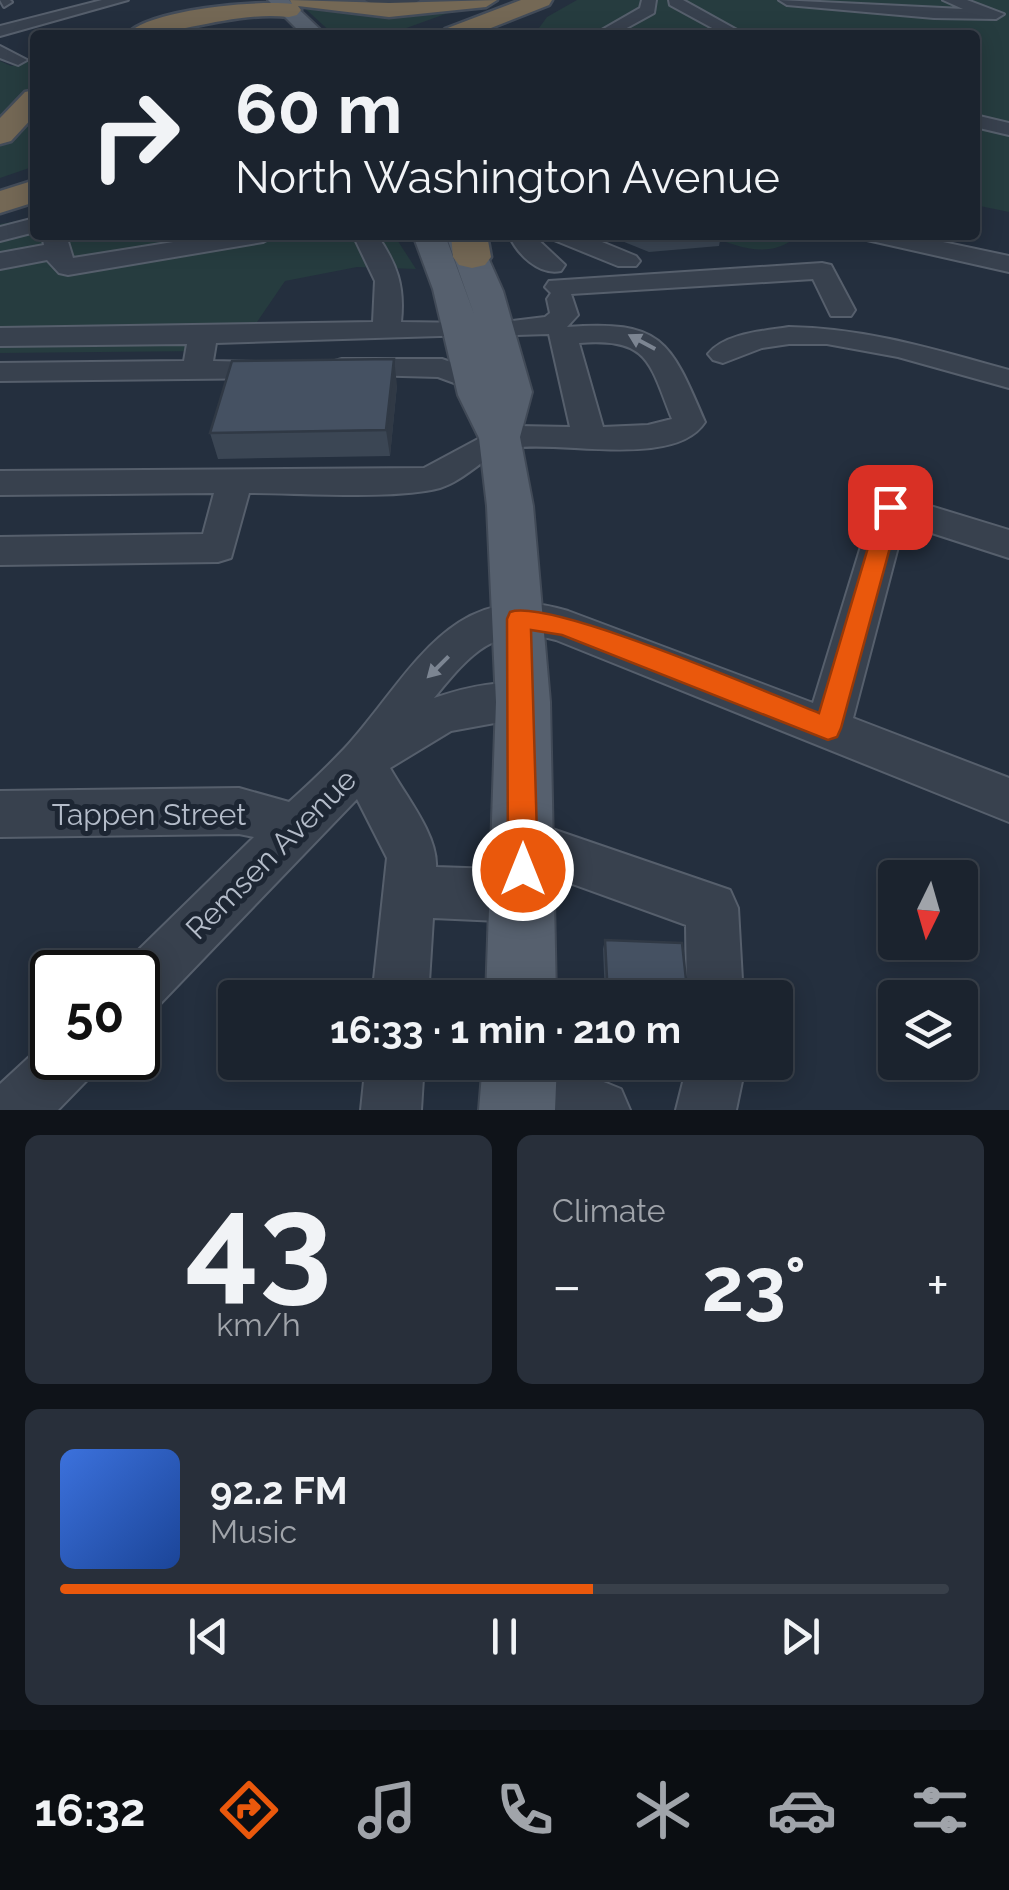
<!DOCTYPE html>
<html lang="en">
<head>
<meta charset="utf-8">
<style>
  :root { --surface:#1b232e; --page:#282f3a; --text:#f1f3f6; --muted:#a0a4aa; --line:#39404a; --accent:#ea580c }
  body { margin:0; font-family:Raleway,sans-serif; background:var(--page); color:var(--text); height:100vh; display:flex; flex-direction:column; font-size:38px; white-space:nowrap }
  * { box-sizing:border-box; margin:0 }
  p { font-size:32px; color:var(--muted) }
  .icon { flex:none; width:55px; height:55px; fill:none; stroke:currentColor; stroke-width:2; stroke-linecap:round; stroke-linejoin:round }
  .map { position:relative; height:1110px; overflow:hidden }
  .drawer { display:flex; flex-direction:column; gap:25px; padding:25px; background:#0f1319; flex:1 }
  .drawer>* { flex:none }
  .hud { position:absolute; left:30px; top:30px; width:950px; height:210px; border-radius:10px; box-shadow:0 5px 25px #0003,0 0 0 2px var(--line); background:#1b232e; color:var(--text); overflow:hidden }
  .needle { width:65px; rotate:185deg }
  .buttons { position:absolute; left:878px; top:860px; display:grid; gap:20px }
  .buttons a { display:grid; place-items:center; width:100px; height:100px; border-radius:10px; background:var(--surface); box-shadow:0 5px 25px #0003,0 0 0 2px var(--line); font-size:50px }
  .speed { position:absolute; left:30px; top:950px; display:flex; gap:20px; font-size:50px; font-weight:700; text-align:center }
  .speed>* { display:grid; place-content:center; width:130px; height:130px; border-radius:50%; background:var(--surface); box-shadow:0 5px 25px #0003,0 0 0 2px var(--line); line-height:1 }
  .speed .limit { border:5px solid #111; border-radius:15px; background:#fff; color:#111 }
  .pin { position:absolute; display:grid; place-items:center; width:85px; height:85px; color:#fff; margin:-42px; border-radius:20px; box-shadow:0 5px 15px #0006 }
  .me { position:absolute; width:110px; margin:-55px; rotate:0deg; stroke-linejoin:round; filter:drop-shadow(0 0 8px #0008) }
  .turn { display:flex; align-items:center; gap:35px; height:210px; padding:0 40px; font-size:45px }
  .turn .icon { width:130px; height:130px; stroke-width:2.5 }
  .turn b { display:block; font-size:70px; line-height:85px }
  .big { font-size:75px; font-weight:700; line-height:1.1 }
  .drawer .tile { flex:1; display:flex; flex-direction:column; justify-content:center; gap:15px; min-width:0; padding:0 35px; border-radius:15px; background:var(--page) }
  .drawer .dial { align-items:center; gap:0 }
  .dial b { font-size:130px; line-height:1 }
  .song { display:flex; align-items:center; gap:30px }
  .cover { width:120px; height:120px; border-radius:15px; background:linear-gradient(135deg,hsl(220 70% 55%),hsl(220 70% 35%)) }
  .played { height:10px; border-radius:5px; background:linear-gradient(90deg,var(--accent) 60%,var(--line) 60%) }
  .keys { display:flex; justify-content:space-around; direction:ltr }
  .heat { display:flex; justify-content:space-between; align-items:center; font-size:55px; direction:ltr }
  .drawer .tiles { flex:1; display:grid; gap:25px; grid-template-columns:1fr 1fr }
  .tile:last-child { grid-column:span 2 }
  .trip { position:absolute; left:218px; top:980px; width:575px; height:100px; border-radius:10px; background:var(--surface); box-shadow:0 5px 25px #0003,0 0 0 2px var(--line); font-weight:700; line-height:100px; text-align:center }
  .menu { display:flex; height:160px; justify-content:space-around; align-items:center; background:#0b0e12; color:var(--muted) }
  .menu .icon { width:70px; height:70px }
  .menu .current { color:var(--accent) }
  .menu b { font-size:45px; color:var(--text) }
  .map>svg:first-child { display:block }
</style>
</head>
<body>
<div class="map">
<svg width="1009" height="1110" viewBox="0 0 1009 1110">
  <rect width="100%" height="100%" fill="#242f3e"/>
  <!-- green -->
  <path fill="#263c3f" d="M 577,0 L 1009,0 L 1009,212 L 975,205 L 975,35 L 534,35 L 547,17 Z
    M 299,3 L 462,8 L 387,35 L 334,35 Z
    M 35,60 L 35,89 L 0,124 L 0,61 L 11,66 Z
    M 35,107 L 35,166 L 0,178 L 0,143 Z
    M 35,218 L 35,235 L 394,235 L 416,269 L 357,267 L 285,281 L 257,322 L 212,329 L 204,351 L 0,353 L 0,224 Z
    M 708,235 L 799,235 C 769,260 741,248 708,235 Z"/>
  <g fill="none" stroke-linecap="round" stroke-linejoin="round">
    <!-- minor casing -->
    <g stroke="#565f6c" stroke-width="4">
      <path id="minor" d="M 0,0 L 10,0 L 12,2 L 4,7 Z
        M 102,0 L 128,0 L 0,36 L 0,26 Z
        M 365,0 L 420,0 C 408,8 377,8 365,0 Z
        M 642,0 L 656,0 L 654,13 L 614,35 L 593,35 L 640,8 Z
        M 669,0 L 683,0 L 746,35 L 725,35 L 670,5 Z
        M 779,0 L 963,9 L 943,0 L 967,0 L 1004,14 L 996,19 L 934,18 L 787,5 Z
        M 0,46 L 27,60 L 18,65 L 0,58 Z
        M 975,115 L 1009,123 L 1009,135 L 975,127 Z
        M 35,218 L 35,232 L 0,241 L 0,227 Z
        M 42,235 L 66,235 L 73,258 L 217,235 L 275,235 L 263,242 L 68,275 L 59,273 L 47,260 L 0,269 L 0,253 L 44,245 Z
        M 353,235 L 377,235 C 397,264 405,286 401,322 L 472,323 L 476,329 L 472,335 L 216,343 L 213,361 L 293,363 L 297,369 L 293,375 L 282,378 L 0,381 L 0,363 L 184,361 L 187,344 L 0,346 L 0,328 L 373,322 L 375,281 Z
        M 509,235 L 533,235 L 565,265 L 561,271 C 539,276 517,254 509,235 Z
        M 551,235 L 585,235 L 636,256 L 640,261 L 636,266 L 618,266 L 554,240 Z
        M 864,235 L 910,235 L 1009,256 L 1009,272 L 867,240 Z
        M 822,263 L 831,265 L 855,310 L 851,316 L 831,316 L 813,279 L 571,294 L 578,315 L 567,327 C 662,320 670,340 705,422 C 675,469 561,440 513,448 C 487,452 467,480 440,488 C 393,500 301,493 249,493 L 231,558 L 218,562 L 0,565 L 0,537 L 203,534 L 214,493 L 0,495 L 0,471 L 424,468 L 493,431 L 518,426 L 570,427 L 549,334 L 487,336 L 483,330 L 487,324 L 545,317 L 550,313 L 547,299 L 551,293 L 545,287 L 549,281 ZM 579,343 C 649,338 649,361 672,419 L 648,425 L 603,427 Z
        M 789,327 C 866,328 936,350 1009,370 L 1009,388 L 898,357 L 827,344 L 789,344 L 762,348 L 723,363 L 713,360 L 708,354 C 725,333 764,331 789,327 Z
        M 342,359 L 442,359 L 487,375 L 491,382 L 487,389 L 476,391 L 438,377 L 331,374 L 327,368 L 331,362 Z
        M 891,494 L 1009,530 L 1009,558 L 904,524 L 853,718 L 1009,778 L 1009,822 L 556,640 C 495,623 470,654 434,698 C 467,687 505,677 538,689 L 545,702 L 538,715 L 451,731 L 390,768 C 405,795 438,835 436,867 L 523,870 L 541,878 L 549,896 L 541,914 L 523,922 L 433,918 L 428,998 L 372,998 L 387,858 L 357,799 L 157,1007 L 138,1015 L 138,972 L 117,972 L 119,969 L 254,837 L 239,834 L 0,837 L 0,791 L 239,788 L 289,802 C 308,785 327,767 345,748 C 410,677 451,575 568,611 L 813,703 L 873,507 L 878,498 Z
        M 523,819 L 730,890 L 738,908 L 743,998 L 687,998 L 686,925 L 506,860 L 499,843 L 506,826 Z
        M 52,1036 L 52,1058 L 98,1058 L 89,1078 L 58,1110 L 0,1110 L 0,1084 Z
        M 366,1062 L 424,1062 L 421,1110 L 361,1110 Z
        M 512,1062 C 552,1062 585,1074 621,1089 L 630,1110 L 499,1110 L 490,1089 L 498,1068 Z
        M 688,1062 L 746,1062 L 736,1110 L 676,1110 Z"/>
    </g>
    <!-- major casing -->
    <g stroke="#414a57" stroke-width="4">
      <path id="major" d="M 268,0 L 289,0 L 326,35 L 303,35 Z
        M 413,235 L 445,235 L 474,314 L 446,235 L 478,235 L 503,291 L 532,392 L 520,437 L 533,506 L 550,702 L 556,998 L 486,998 L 496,702 L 487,506 L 479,438 L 458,395 L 433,289 Z
        M 483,1062 L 557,1062 L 555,1110 L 479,1110 Z"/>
    </g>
    <!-- highway casing -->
    <g stroke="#434c59" stroke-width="5">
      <path id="highway" d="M 290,0 L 389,3 L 497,0 L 486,7 L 389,17 L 298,6 L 301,10 L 297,15 L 289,17 C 232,11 182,35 126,35 C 149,9 258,0 292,4 Z
        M 521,0 L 552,0 L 549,5 L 473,35 L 442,34 L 445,29 Z
        M 35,90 L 35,115 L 11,141 L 0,144 L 0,118 L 25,92 Z
        M 35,180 L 35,202 L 0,213 L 0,191 Z
        M 451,235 L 487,235 L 491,257 L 485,265 L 472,268 L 459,265 L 453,257 Z"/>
    </g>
    <!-- minor -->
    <use href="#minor" fill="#38414e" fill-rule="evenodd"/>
    <!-- major -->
    <use href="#major" fill="#56606e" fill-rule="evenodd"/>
    <!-- highway -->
    <use href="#highway" fill="#746855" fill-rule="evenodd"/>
  </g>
  <!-- wall -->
  <path fill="#3b4654" d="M 607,235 L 721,235 L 719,246 L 649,252 Z
    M 397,385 L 390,456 L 218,459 L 210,433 Z
    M 605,940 L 688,998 L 605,998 L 603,949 Z"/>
  <!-- shaded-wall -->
  <path fill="#303945" d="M 394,359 L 397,385 L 390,456 L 386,430 Z"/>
  <!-- building -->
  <path fill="#455162" stroke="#303945" stroke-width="2.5" d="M 394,359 L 386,430 L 210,433 L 232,361 Z
    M 605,940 L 682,943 L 688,998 L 608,998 Z"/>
  <!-- one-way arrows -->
  <defs><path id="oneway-solid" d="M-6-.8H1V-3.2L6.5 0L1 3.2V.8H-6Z" transform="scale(2.5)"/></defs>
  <g fill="#7c8592">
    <use href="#oneway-solid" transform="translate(642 342) rotate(-152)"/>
    <use href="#oneway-solid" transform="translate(438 667) rotate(135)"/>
  </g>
  <!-- route -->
  <path fill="#ea580c" stroke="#983908" stroke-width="2.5" d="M 890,500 L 901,507 L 841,728 L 837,737 L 828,740 L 562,635 L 531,630 L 538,870 L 533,880 L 523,885 L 512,880 L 508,870 L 507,619 L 510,612 C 551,598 767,693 819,713 L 880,507 Z"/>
  <g text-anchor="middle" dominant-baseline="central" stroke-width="10" stroke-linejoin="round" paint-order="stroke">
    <!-- near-street labels -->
    <g font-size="30" fill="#b4bcc9" stroke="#1d2633">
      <text x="149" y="814">Tappen Street</text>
      <text transform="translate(271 854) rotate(-45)">Remsen Avenue</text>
    </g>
  </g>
</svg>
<div class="buttons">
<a><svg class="needle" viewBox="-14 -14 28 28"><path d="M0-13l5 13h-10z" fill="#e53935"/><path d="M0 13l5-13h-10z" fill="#a0a4aa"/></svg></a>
<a><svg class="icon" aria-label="layers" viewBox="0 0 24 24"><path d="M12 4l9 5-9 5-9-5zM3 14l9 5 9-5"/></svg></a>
</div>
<div class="speed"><div class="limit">50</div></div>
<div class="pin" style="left:890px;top:507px;background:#d93025"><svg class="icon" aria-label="arrive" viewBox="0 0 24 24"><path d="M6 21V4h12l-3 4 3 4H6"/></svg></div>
<svg class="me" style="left:523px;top:870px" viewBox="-20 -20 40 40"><circle r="17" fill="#ea580c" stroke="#fff" stroke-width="3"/><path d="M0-11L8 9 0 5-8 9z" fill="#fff"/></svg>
<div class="trip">16:33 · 1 min · 210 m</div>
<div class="hud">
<div class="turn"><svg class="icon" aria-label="right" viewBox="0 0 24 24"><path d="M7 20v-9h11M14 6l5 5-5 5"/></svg><div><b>60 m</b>North Washington Avenue</div></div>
</div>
</div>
<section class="drawer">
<div class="tiles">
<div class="tile dial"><b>43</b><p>km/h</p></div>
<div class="tile"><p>Climate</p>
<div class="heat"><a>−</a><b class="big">23°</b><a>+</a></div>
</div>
<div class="tile">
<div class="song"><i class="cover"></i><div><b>92.2 FM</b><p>Music</p></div></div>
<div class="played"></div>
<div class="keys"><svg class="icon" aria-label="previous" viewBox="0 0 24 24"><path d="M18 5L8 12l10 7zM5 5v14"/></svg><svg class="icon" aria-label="pause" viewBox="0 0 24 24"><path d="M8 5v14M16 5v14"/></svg><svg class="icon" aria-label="next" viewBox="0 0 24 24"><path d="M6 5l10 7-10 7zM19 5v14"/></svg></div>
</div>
</div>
</section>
<nav class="menu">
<b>16:32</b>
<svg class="icon current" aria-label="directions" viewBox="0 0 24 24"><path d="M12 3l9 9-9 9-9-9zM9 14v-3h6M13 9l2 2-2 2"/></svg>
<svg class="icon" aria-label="music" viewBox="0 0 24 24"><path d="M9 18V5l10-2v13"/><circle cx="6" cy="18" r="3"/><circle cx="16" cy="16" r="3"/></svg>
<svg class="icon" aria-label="phone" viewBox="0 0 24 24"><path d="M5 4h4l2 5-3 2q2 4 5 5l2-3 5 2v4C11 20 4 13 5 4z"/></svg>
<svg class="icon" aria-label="climate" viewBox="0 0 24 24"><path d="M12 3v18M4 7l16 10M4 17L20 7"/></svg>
<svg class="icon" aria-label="car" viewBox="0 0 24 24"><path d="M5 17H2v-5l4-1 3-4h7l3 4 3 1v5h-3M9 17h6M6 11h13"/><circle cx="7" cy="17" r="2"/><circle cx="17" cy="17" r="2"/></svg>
<svg class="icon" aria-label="filters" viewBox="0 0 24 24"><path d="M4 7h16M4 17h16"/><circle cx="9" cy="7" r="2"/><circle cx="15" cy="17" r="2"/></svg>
</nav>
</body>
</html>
